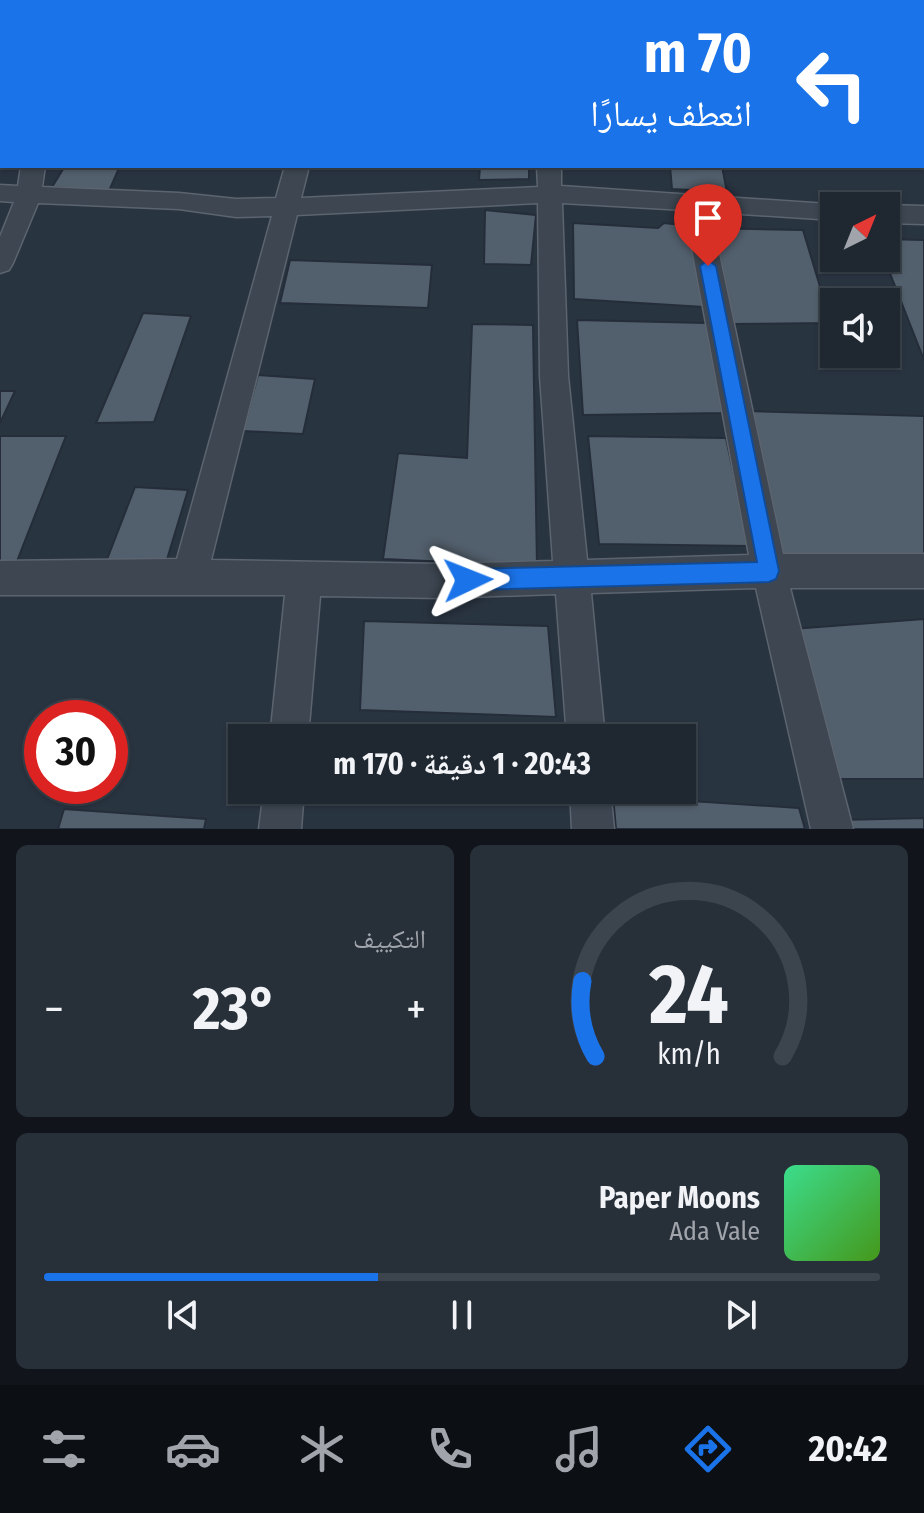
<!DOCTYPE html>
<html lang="ar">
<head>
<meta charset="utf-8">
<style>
  :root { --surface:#1f2731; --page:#272f39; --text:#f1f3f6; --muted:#a1a5ab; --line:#3c444d; --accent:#1a73e8 }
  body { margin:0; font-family:"Fira Sans Condensed","Noto Naskh Arabic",sans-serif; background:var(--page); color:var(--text); direction:rtl; height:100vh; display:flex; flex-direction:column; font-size:30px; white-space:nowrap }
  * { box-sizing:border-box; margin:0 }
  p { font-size:26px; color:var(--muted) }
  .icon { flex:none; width:44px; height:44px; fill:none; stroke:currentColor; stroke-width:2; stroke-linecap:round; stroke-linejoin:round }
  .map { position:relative; height:829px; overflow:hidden; direction:ltr }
  .drawer { display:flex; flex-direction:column; gap:16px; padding:16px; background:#11151b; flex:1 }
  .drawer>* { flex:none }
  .hud { position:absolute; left:0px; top:0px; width:924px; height:168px; box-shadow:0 2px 6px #0004,0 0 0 2px var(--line); direction:rtl; background:#1a73e8; color:#fff; overflow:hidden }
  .needle { width:52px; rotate:43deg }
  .buttons { position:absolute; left:820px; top:192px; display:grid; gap:16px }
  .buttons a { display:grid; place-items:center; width:80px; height:80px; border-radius:0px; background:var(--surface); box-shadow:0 2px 6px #0004,0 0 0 2px var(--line); font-size:40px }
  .speed { position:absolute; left:24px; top:700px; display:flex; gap:16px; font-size:40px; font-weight:700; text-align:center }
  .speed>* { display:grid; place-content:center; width:104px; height:104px; border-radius:50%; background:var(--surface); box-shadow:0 2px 6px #0004,0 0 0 2px var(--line); line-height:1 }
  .speed .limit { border:12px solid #d22; background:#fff; color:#111 }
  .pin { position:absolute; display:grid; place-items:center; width:68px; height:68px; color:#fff; margin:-82px -34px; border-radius:50% 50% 50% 0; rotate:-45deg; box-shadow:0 0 8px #0007 }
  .pin .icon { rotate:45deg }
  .me { position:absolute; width:88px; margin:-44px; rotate:88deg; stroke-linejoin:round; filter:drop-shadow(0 0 6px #0008) }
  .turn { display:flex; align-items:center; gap:28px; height:168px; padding:0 40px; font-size:36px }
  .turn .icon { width:104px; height:104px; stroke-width:2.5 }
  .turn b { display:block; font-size:56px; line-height:68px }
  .big { font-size:60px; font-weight:700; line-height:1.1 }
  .drawer .widget { flex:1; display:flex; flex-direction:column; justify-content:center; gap:12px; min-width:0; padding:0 28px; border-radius:12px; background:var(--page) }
  .drawer .dial { align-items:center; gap:0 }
  .dial svg { height:208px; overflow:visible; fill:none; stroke:var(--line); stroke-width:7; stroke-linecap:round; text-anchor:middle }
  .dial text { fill:var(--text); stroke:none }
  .song { display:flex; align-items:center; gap:24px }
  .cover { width:96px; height:96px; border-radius:12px; background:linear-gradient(135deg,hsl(150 70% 55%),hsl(100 70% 35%)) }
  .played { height:8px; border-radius:4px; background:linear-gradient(90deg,var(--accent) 40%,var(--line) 40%) }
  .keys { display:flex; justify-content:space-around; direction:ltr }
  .heat { display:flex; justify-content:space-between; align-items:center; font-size:44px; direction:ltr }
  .drawer .tiles { flex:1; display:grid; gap:16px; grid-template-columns:1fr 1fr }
  .widget:last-child { grid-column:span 2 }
  .trip { position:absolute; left:228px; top:724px; width:468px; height:80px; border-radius:0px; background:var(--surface); box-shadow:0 2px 6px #0004,0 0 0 2px var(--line); font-weight:700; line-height:80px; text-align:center; direction:rtl }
  .menu { display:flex; height:128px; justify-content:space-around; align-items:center; background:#0c1014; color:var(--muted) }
  .menu .icon { width:56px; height:56px }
  .menu .on { color:var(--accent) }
  .menu b { font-size:36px; color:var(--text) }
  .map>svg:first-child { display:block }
</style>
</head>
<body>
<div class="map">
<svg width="924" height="829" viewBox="0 0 924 829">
  <rect width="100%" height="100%" fill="#293441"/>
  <!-- building -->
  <path fill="#525f6c" stroke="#242d39" stroke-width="2" d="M 65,166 L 120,166 L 109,191 L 52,187 Z
    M 480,166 L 529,166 L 529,179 L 479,180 Z
    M 670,166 L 722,166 L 727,192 L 672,189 Z
    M 485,210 L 536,215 L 531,265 L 484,264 Z
    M 573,223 L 658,228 L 664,223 L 692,226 L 704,307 L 574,299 Z
    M 705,228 L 803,230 L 831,323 L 725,324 Z
    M 886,239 L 924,240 L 924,360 L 884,258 Z
    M 290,260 L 432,265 L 428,308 L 280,303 Z
    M 143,313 L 191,316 L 154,422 L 96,423 Z
    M 577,320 L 706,323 L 725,413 L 583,415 Z
    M 472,324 L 533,325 L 537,566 L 383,559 L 398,453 L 467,458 Z
    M 258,375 L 315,379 L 303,434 L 243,431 Z
    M 0,391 L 15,391 L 0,423 Z
    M 746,411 L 924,416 L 924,555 L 780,555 Z
    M 0,436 L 66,436 L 12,574 L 0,573 Z
    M 588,436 L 726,438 L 749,546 L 599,544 Z
    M 135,487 L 188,490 L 165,566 L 106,562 Z
    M 924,619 L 924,779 L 828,779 L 792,629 Z
    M 364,621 L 548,626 L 556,717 L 360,710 Z
    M 613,796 L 799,808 L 805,829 L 616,829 Z
    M 64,809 L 206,819 L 204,829 L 58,829 Z
    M 924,818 L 924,829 L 843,829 L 840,820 Z"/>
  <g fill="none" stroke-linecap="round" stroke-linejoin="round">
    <!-- minor casing -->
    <g stroke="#5b646f" stroke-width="3">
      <path id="minor" d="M 535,0 L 553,0 L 553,2 L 535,2 Z
        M 840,0 L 858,0 L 859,2 L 841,2 Z
        M 924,22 L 924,34 L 922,35 L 922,23 Z
        M 0,101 L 2,101 L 2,115 L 0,115 Z
        M 922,122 L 924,122 L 924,140 L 922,140 Z
        M 21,166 L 45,166 L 42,187 L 179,193 L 236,199 L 276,198 L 285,166 L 309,166 L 301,198 L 538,187 L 537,166 L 561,166 L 561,186 L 843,205 L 834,206 L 834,220 L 710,212 L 783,554 L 924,554 L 924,588 L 790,588 L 853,829 L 811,829 L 756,588 L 591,593 L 605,738 L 567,738 L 556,594 L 441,598 L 320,596 L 308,738 L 270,738 L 285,595 L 0,595 L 0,561 L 177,559 L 272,216 L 236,217 L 179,209 L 38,203 L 13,263 L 9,270 L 0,273 L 0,237 L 14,202 L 0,201 L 0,185 L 18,186 ZM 538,203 L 540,376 L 553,561 L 441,564 L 211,560 L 297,215 ZM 562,203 L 685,210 L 749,555 L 587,560 L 568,376 Z
        M 886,205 L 924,206 L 924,224 L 886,223 Z
        M 264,790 L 304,790 L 301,829 L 259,829 Z
        M 570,790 L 610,790 L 614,829 L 572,829 Z"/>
    </g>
    <!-- minor -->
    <use href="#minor" fill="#3d4651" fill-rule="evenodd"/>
  </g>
  <!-- route -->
  <path fill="#1a73e8" stroke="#114b97" stroke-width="2" d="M 708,260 L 716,266 L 779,571 L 776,579 L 769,582 L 468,590 L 460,587 L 457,580 L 460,572 L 468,569 L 757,562 L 700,266 Z"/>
</svg>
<div class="buttons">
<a><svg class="needle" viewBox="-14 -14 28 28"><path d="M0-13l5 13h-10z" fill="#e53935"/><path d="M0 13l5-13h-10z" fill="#a1a5ab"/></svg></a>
<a><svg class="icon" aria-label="sound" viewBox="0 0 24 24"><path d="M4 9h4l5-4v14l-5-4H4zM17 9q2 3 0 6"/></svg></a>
</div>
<div class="speed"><div class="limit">30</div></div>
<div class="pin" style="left:708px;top:266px;background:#d93025"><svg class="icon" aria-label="arrive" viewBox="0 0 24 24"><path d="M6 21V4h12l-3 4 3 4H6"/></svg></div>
<svg class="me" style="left:468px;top:580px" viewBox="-20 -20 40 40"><path d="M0-17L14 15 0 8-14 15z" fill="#1a73e8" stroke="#fff" stroke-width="4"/></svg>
<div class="trip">20:43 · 1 دقيقة · 170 m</div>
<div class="hud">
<div class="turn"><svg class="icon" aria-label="left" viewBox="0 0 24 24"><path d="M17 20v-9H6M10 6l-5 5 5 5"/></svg><div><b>70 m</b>انعطف يسارًا</div></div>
</div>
</div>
<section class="drawer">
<div class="tiles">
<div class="widget dial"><svg viewBox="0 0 100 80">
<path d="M14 69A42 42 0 1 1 86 69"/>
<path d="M14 69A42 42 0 0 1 9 40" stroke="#1a73e8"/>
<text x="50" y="56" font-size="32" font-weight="700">24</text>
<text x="50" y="72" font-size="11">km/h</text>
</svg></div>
<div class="widget"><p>التكييف</p>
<div class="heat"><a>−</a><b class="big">23°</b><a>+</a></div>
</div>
<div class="widget">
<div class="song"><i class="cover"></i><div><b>Paper Moons</b><p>Ada Vale</p></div></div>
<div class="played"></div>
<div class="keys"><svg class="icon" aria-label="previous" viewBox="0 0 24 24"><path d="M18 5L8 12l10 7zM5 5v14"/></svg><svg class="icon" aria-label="pause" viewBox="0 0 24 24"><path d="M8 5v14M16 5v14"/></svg><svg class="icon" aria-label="next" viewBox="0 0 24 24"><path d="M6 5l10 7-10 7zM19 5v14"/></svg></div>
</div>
</div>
</section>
<nav class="menu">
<b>20:42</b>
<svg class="icon on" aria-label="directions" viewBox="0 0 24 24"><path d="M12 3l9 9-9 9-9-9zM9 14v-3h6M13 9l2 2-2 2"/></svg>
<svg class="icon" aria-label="music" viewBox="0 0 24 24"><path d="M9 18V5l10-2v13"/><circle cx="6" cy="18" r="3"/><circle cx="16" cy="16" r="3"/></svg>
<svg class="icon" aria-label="phone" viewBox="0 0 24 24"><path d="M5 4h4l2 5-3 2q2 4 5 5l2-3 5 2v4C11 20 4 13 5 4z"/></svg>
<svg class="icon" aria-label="climate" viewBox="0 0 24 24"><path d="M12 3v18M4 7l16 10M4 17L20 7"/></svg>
<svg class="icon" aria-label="car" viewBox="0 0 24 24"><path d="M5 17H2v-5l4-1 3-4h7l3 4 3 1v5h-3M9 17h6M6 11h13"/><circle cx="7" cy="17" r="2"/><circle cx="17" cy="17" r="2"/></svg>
<svg class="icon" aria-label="filters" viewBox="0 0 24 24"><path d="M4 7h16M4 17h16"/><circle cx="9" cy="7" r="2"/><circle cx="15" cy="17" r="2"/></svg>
</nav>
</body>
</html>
